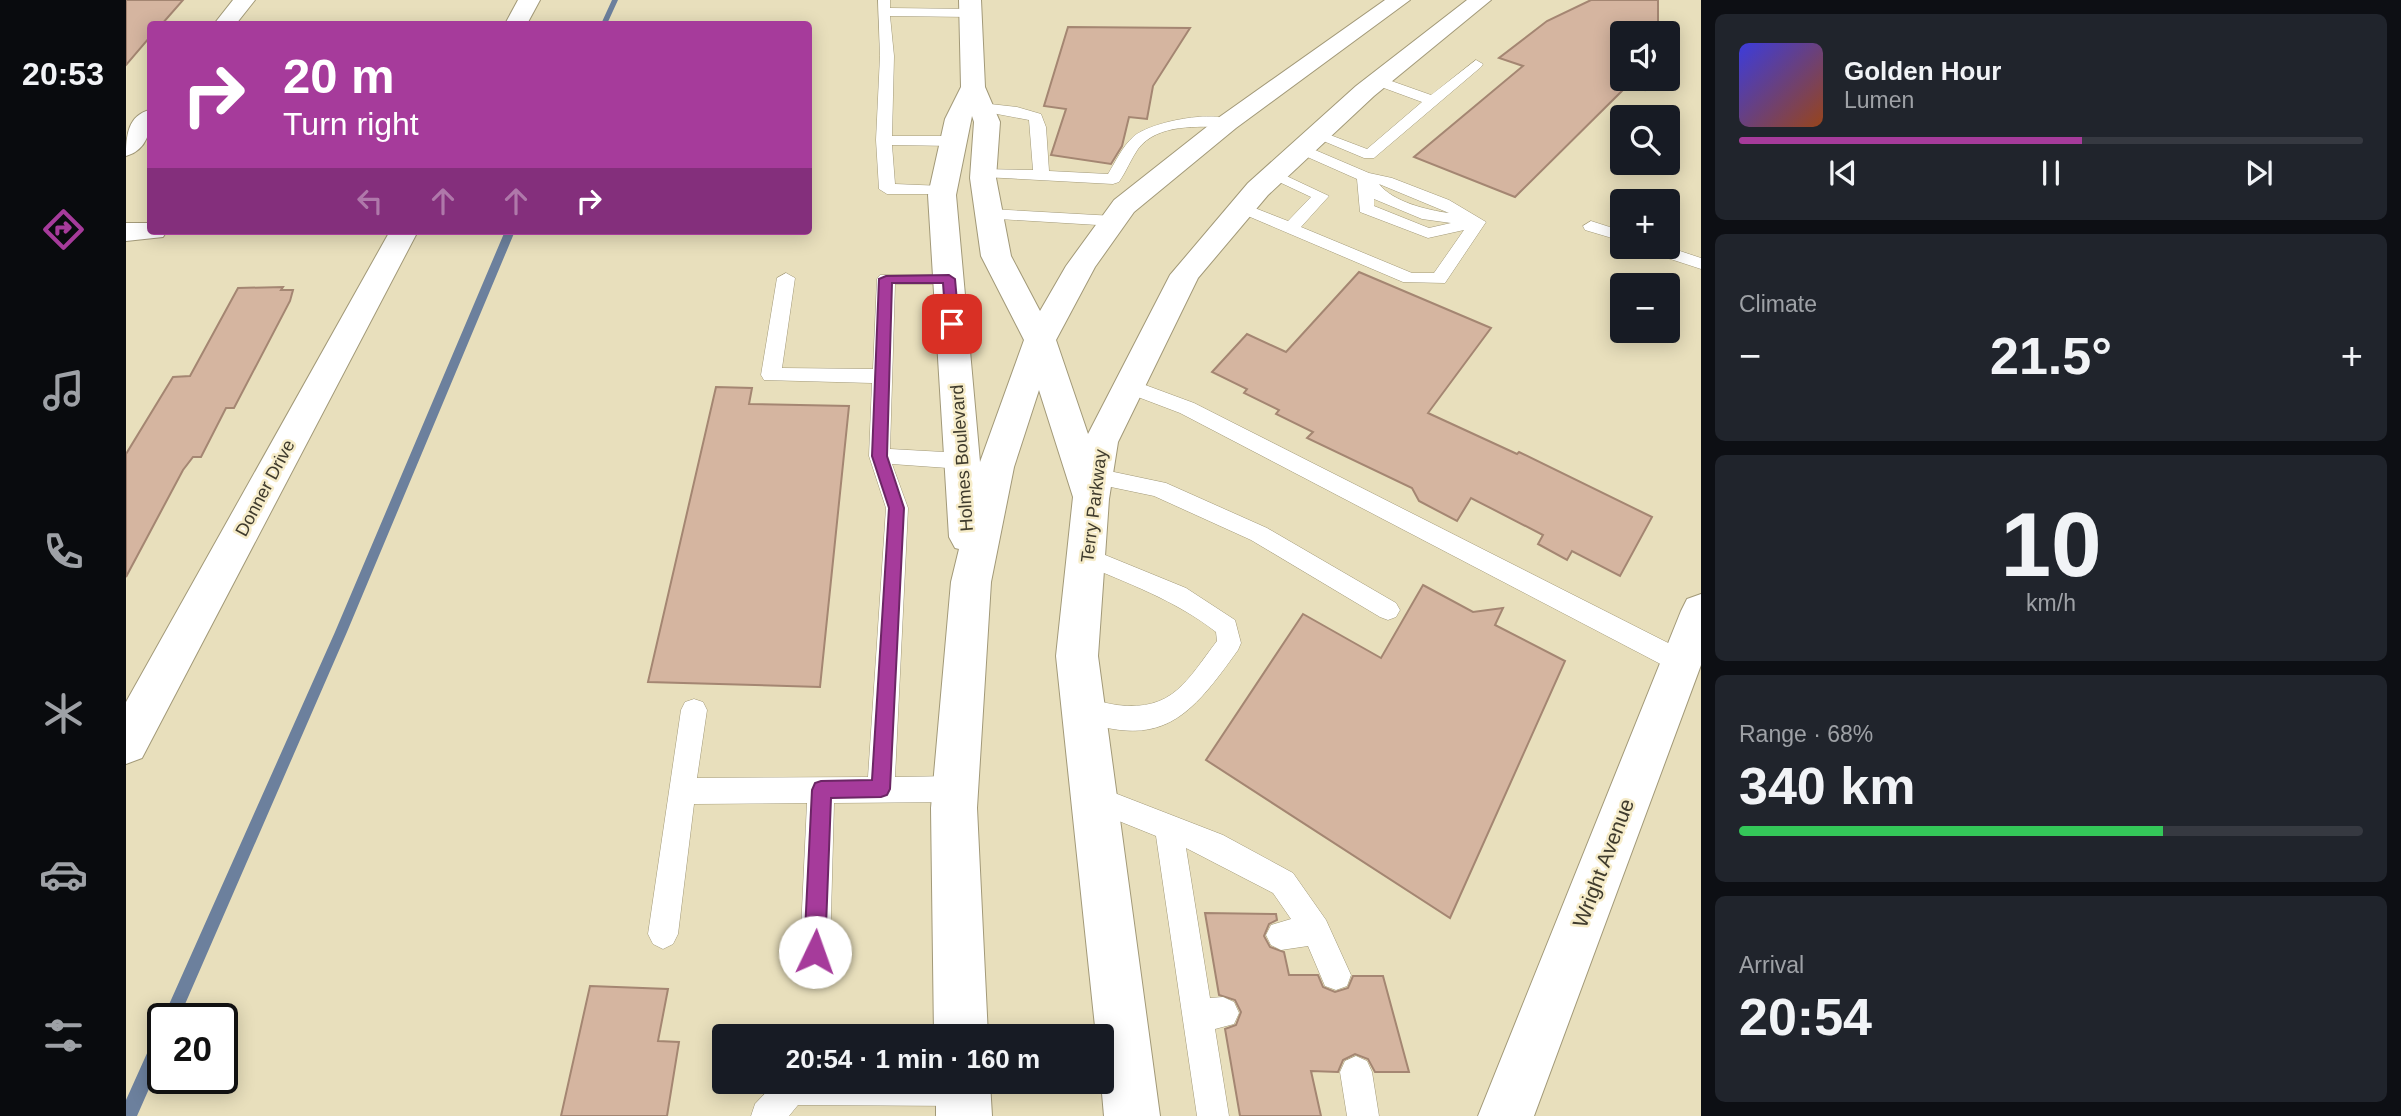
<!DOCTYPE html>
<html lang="en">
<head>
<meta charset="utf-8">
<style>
  :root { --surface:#171b24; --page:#20242c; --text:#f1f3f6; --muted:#9ea1a6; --line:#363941; --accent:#a63b9b }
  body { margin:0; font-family:Arial,sans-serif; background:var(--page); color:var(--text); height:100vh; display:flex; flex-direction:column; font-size:26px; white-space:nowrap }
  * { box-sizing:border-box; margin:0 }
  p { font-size:23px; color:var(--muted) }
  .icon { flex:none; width:38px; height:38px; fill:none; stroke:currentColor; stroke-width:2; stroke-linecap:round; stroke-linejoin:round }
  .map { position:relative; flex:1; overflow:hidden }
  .panel { display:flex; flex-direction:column; gap:14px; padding:14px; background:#0d0f14; width:700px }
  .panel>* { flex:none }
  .guide { position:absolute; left:21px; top:21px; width:665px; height:214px; border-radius:7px; box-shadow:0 4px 18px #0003; background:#a63b9b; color:#fff; overflow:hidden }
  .tools { position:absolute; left:1484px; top:21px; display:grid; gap:14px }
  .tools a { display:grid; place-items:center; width:70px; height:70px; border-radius:7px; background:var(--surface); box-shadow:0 4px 18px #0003; font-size:35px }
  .speed { position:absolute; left:21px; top:1003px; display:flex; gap:14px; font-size:35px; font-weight:700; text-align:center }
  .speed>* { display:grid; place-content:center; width:91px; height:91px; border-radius:50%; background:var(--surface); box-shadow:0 4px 18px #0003; line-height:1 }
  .speed .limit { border:4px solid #111; border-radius:10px; background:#fff; color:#111 }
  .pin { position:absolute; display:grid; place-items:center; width:60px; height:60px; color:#fff; margin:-30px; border-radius:14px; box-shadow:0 4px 10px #0006 }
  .me { position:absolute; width:77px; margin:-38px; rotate:3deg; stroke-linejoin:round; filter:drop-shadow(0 0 5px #0008) }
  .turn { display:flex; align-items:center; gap:24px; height:147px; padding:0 21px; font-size:32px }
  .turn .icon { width:91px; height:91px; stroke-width:2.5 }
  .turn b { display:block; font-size:49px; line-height:60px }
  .lanes { display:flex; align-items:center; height:66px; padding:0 21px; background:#0003; justify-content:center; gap:35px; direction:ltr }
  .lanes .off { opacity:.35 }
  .big { font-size:52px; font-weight:800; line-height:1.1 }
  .panel .tile { flex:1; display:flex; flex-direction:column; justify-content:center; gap:10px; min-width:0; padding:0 24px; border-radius:10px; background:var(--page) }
  .panel .dial { align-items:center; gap:0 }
  .dial b { font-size:91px; line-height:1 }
  .song { display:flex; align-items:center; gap:21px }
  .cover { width:84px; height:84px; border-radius:10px; background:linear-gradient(135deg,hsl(240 70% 55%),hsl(20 70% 35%)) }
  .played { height:7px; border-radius:4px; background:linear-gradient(90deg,var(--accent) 55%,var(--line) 55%) }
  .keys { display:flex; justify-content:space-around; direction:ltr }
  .heat { display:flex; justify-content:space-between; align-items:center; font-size:38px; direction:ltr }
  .charge { height:10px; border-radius:5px; background:linear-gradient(90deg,#34c759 68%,var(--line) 0) }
  .trip { position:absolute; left:586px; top:1024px; width:402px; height:70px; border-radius:7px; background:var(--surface); box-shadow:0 4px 18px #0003; font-weight:800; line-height:70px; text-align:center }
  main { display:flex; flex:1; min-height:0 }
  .tabs { display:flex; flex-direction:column; width:126px; justify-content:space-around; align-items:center; background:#090b0e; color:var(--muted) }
  .tabs .icon { width:49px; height:49px }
  .tabs .active { color:var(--accent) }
  .tabs b { font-size:32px; color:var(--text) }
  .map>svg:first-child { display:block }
</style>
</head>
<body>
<main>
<nav class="tabs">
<b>20:53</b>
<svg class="icon active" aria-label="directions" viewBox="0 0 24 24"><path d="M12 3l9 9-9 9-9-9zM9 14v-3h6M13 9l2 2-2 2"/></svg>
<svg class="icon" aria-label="music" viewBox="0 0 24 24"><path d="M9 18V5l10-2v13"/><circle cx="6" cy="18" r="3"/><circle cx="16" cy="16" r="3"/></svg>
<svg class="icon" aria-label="phone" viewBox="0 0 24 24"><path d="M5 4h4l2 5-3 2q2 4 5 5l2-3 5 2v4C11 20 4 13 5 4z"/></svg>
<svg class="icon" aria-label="climate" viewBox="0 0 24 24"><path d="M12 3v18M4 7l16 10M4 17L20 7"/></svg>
<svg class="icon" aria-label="car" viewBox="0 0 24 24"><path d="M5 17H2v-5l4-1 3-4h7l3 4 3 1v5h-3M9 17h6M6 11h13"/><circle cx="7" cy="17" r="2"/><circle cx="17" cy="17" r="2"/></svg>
<svg class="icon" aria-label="filters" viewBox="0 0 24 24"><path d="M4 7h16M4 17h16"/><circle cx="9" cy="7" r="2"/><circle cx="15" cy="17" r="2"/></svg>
</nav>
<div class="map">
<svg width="1575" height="1116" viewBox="0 0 1575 1116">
  <rect width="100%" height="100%" fill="#e8dfbc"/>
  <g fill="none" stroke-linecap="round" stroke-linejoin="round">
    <!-- stream -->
    <path fill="#6c809d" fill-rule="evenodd" d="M 486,0 L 492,0 L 481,24 L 475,24 Z
      M 379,231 L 389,231 L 221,632 L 53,1018 L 37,1018 L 209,632 Z
      M 37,1029 L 37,1057 L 11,1116 L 0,1116 L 0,1100 L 31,1031 Z"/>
  </g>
  <!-- building -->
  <path fill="#d5b5a0" stroke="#a48672" stroke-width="2" d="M 0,0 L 57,0 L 36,24 L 24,24 L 24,37 L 0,65 Z
    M 1465,0 L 1532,0 L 1532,33 L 1496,33 L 1496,79 L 1530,79 L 1519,90 L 1502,85 L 1389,197 L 1288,157 L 1397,66 L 1373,58 L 1421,21 Z
    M 942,27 L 1064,28 L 1027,86 L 1021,119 L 1003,117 L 996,146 L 985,164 L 925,155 L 940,109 L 918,106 Z
    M 1233,272 L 1365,328 L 1302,413 L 1391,454 L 1393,452 L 1526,517 L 1494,576 L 1446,551 L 1441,560 L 1412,544 L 1417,535 L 1345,498 L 1331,521 L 1293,501 L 1286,488 L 1181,438 L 1187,432 L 1150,414 L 1153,410 L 1118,393 L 1121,389 L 1086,372 L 1121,334 L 1160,352 Z
    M 157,287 L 155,290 L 167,290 L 164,301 L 108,408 L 100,408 L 75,457 L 67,457 L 57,470 L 0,577 L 0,454 L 47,377 L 64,376 L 112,288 Z
    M 590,387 L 626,388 L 623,404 L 723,406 L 694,687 L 522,682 Z
    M 1297,585 L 1347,612 L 1377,608 L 1369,625 L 1439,661 L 1324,918 L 1080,760 L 1177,614 L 1255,658 Z
    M 1079,913 L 1150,914 L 1151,920 L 1143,924 L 1138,936 L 1144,947 L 1158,952 L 1163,975 L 1192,975 L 1197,987 L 1209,992 L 1222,988 L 1227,976 L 1257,976 L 1283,1072 L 1249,1072 L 1242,1059 L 1229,1054 L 1217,1060 L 1212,1072 L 1185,1071 L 1195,1116 L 1114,1116 L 1099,1029 L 1110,1025 L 1115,1012 L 1109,1000 L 1093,995 Z
    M 464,986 L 542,989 L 532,1041 L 553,1042 L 541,1116 L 435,1116 Z"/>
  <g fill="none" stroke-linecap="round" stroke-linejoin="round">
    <!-- service casing -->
    <g stroke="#a29978" stroke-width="1">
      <path id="service" d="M 752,0 L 764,0 L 764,8 L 845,9 L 851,13 L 845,17 L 764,16 L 768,56 L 766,136 L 828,136 L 836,141 L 828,146 L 766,145 L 769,184 L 817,186 L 823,188 L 825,191 L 823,194 L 761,194 L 753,189 L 750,140 L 754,56 Z
        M 1350,60 L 1357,64 L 1355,67 L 1248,158 L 1238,158 L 1183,135 L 1191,130 L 1241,149 L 1296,102 L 1247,84 L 1247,78 L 1257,78 L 1305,95 Z
        M 855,103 L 891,107 L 915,114 L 920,127 L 923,171 L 982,174 C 990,161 996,147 1007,137 C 1023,122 1092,108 1108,123 L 1101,127 C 1072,127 1032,123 1012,149 C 1005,159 1000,172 993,182 L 987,184 L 858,177 L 852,175 L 850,172 L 852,169 L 907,170 L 903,120 L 850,110 L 848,107 L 850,104 Z
        M 1175,144 L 1243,173 L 1266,178 L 1323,200 L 1360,222 L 1319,283 L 1277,282 L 1110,211 L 1108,208 L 1110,205 L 1116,203 L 1162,221 L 1185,197 L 1138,175 L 1146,170 L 1152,172 L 1203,196 L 1175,227 L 1286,273 L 1308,273 L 1338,230 L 1302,238 L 1234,212 L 1231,179 L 1170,152 L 1167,149 L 1170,146 ZM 1253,184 L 1323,213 C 1301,210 1267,202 1253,184 ZM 1248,199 L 1296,219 L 1325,223 L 1303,228 L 1248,206 Z
        M 863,209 L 988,216 L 996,221 L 988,226 L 857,218 L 855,214 L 857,210 Z
        M 1465,221 L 1496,231 L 1496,241 L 1459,230 L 1457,226 Z
        M 1517,247 L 1542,247 L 1575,258 L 1575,269 L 1520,251 Z
        M 660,273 L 669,278 L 656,368 L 747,369 L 751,279 L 754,275 L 829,275 L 832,279 L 823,284 L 769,284 L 764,449 L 836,453 L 843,456 L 846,461 L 843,466 L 836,469 L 766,464 L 782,508 L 769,777 L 829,776 L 839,780 L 842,789 L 839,798 L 829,802 L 708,803 L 704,952 L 700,963 L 689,967 L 678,963 L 674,952 L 681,803 L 568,804 L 552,934 L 547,944 L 537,949 L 527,944 L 522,934 L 555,710 L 559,702 L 568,699 L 577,702 L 581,710 L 571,778 L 742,777 L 760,508 L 743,456 L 746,383 L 638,380 L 635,375 L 651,278 Z
        M 1003,379 L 1068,403 L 1564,654 L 1567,662 L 1564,670 L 1555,673 L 1546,670 L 1054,413 L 996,391 L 993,386 L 996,381 Z
        M 969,468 L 1040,483 L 1141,528 L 1270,603 L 1274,610 L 1270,617 L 1262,620 L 1254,617 L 1125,540 L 1028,496 L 961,482 L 958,476 L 961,470 Z
        M 962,548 L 1060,588 L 1109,620 L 1115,643 L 1112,650 C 1064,717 1036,751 948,718 L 944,710 L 948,702 C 962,697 977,703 991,705 C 1047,712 1061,680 1091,641 L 1090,632 C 1049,600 1001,583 954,563 L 951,557 L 954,551 Z
        M 968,785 L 1097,835 L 1167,873 L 1200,920 L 1225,975 L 1221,986 L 1210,990 L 1199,986 L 1182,946 L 1155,950 L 1145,945 L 1140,935 L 1145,925 L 1165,919 L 1147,893 L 1060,848 L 1084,998 L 1097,997 L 1108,1002 L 1113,1013 L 1108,1024 L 1089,1029 L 1103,1116 L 1071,1116 L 1030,836 L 958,807 L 954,798 L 958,789 Z
        M 1230,1056 L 1241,1061 L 1246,1072 L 1253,1116 L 1221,1116 L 1214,1072 L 1219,1061 Z
        M 650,1082 L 850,1082 L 853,1090 L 848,1101 L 837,1106 L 672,1105 L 663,1116 L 625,1116 L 629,1104 Z"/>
    </g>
    <!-- minor casing -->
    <g stroke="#a29978" stroke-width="2">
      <path id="minor" d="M 107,0 L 129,0 L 110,24 L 88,24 Z
        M 392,0 L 414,0 L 401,24 L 379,24 Z
        M 24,110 C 26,128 22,150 0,156 C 0,136 2,115 24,110 Z
        M 0,223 L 24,223 L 24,231 L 41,231 L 37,237 L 0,241 Z
        M 264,231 L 292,231 L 16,758 L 0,764 L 0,702 Z
        M 1575,594 L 1575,665 L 1408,1116 L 1352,1116 L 1555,611 L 1561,599 Z"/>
    </g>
    <!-- tertiary casing -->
    <g stroke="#a29978" stroke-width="2">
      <path id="tertiary" d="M 833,0 L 855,0 L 859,87 L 874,122 L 870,178 L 885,256 L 914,311 L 940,266 L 988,200 L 1092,118 L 1259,0 L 1284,0 L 1110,128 L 1008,212 L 969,267 L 930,340 L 962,434 L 1044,275 L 1122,183 L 1230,86 L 1341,0 L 1365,0 L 1248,96 L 1142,195 L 1072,278 L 992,442 L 983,499 L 972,656 L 1034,1116 L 978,1116 L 975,1082 L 976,1036 L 970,1036 L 930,656 L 947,497 L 913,390 L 888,467 L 865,582 L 851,808 L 862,1036 L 808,1036 L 805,808 L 825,582 L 833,549 L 829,548 L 823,537 L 802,195 L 819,119 L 835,87 ZM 846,116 L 848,122 L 844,178 L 855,256 L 898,340 L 854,462 L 830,195 Z
        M 810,1082 L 864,1082 L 866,1116 L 810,1116 Z"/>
    </g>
    <!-- service -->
    <use href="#service" fill="#fff" fill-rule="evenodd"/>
    <!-- minor -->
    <use href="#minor" fill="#fff" fill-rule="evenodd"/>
    <!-- tertiary -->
    <use href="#tertiary" fill="#fff" fill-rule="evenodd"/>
  </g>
  <!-- route -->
  <path fill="#a63b9b" stroke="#6c2665" stroke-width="2" d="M 823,275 L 829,279 L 833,324 L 826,329 L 820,324 L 817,283 L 766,283 L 761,456 L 778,508 L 764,789 L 761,795 L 755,797 L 705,798 L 699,952 L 696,960 L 689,963 L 681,960 L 678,952 L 686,790 L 689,783 L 695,781 L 746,780 L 763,508 L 746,456 L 753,279 L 760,276 Z"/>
  <g text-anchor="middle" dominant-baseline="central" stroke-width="5" stroke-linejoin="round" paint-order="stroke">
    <!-- street labels -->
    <g font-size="18" fill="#3f3b2d" stroke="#f6ecc9">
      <text transform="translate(836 458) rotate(-94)">Holmes Boulevard</text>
      <text transform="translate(139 488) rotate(-62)">Donner Drive</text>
      <text transform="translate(968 506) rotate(-83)">Terry Parkway</text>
    </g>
    <!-- near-street labels -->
    <g font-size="21" fill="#3f3b2d" stroke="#f6ecc9">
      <text transform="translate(1477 863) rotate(-69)">Wright Avenue</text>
    </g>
  </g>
</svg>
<div class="tools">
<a><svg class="icon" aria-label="sound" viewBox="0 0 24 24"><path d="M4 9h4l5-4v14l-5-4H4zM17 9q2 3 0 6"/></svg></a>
<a><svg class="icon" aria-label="search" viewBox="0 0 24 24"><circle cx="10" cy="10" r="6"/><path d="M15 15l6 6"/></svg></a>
<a>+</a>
<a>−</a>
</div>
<div class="speed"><div class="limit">20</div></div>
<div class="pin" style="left:826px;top:324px;background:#d93025"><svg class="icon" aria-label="arrive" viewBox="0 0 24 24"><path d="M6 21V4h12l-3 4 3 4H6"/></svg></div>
<svg class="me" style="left:689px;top:952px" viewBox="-20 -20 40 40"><circle r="19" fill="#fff"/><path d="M0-13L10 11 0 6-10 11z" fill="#a63b9b"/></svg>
<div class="trip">20:54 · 1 min · 160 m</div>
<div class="guide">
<div class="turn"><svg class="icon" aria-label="right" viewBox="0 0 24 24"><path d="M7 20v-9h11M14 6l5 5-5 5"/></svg><div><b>20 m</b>Turn right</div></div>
<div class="lanes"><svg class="icon off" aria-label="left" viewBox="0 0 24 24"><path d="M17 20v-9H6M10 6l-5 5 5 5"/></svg><svg class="icon off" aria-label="ahead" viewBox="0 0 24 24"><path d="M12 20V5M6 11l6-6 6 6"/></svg><svg class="icon off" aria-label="ahead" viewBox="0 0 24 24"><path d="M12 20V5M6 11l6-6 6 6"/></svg><svg class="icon" aria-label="right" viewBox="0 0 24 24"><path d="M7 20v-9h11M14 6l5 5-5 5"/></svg></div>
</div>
</div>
<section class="panel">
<div class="tile">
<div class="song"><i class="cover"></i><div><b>Golden Hour</b><p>Lumen</p></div></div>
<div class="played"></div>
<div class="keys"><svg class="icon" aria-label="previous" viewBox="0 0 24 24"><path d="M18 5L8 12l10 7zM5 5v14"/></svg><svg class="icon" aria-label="pause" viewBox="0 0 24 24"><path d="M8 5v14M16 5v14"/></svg><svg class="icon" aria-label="next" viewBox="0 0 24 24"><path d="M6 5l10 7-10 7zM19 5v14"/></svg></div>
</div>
<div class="tile"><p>Climate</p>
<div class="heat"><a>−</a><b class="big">21.5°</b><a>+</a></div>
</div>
<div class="tile dial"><b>10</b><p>km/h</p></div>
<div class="tile"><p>Range · 68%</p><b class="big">340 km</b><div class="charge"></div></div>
<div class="tile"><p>Arrival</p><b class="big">20:54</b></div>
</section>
</main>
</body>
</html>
